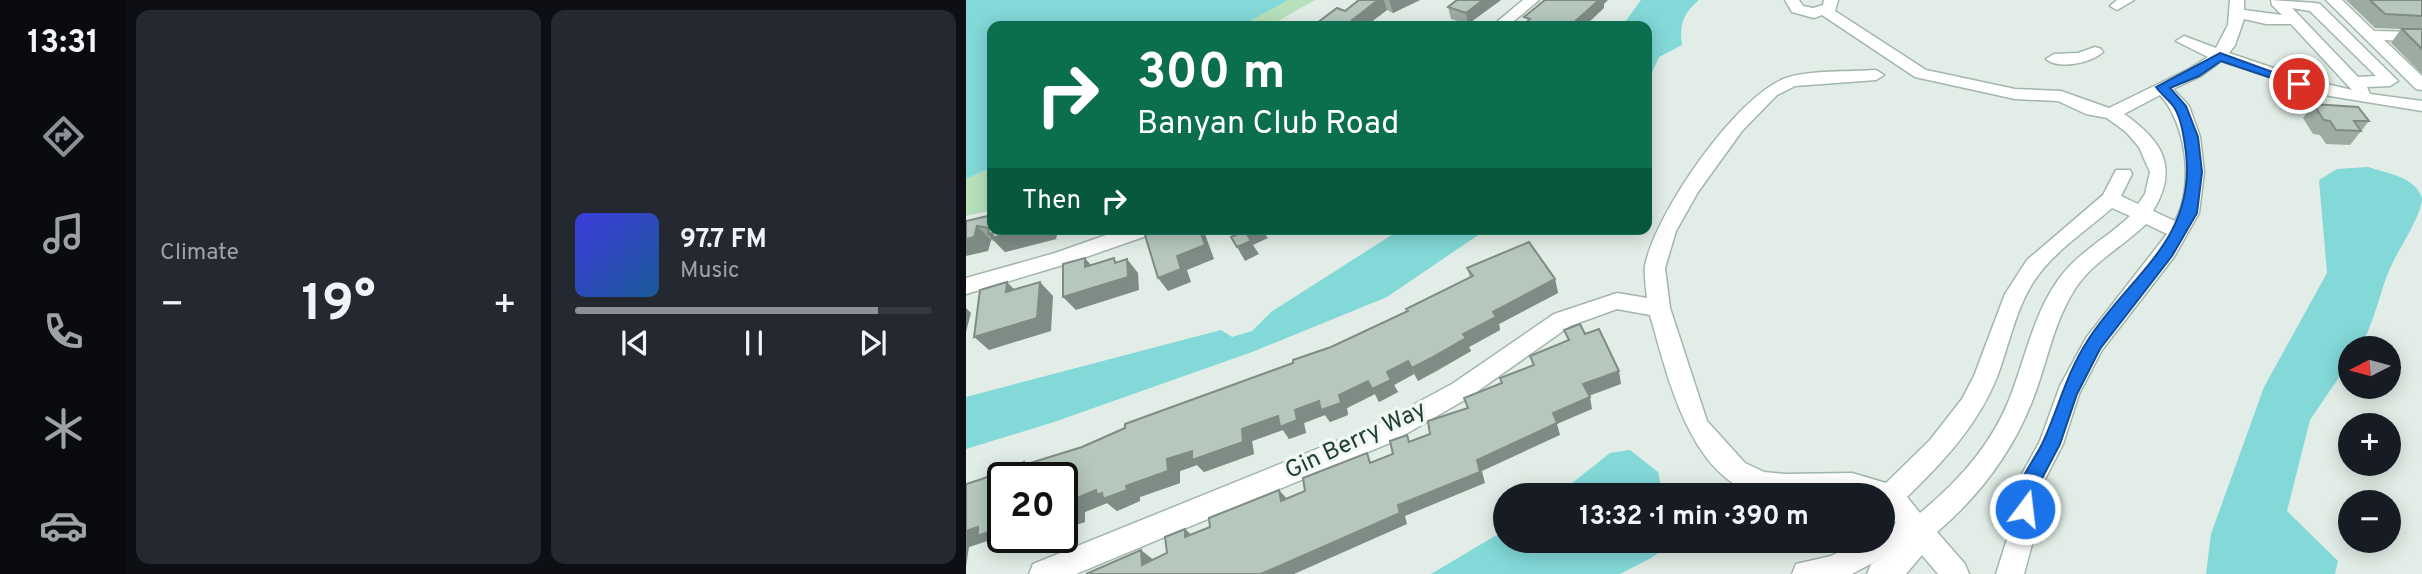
<!DOCTYPE html>
<html lang="en">
<head>
<meta charset="utf-8">
<style>
  :root { --surface:#171b24; --page:#242831; --text:#f1f3f6; --muted:#9ea1a6; --line:#363941; --accent:#8c9099 }
  body { margin:0; font-family:Overpass,sans-serif; background:var(--page); color:var(--text); height:100vh; display:flex; flex-direction:column; font-size:26px; white-space:nowrap }
  * { box-sizing:border-box; margin:0 }
  p { font-size:23px; color:var(--muted) }
  .icon { flex:none; width:38px; height:38px; fill:none; stroke:currentColor; stroke-width:2; stroke-linecap:round; stroke-linejoin:round }
  .map { position:relative; flex:1; overflow:hidden }
  .panel { display:flex; flex-direction:column; gap:10px; padding:10px; background:#0d0f14; width:840px }
  .panel>* { flex:none }
  .hud { position:absolute; left:21px; top:21px; width:665px; height:214px; border-radius:14px; box-shadow:0 4px 18px #0003; background:#0b6e4f; color:#fff; overflow:hidden }
  .needle { width:46px; rotate:264deg }
  .buttons { position:absolute; left:1372px; top:336px; display:grid; gap:14px }
  .buttons a { display:grid; place-items:center; width:63px; height:63px; border-radius:50%; background:var(--surface); box-shadow:0 4px 18px #0003; font-size:35px }
  .speed { position:absolute; left:21px; top:462px; display:flex; gap:14px; font-size:35px; font-weight:700; text-align:center }
  .speed>* { display:grid; place-content:center; width:91px; height:91px; border-radius:50%; background:var(--surface); box-shadow:0 4px 18px #0003; line-height:1 }
  .speed .limit { border:4px solid #111; border-radius:10px; background:#fff; color:#111 }
  .pin { position:absolute; display:grid; place-items:center; width:60px; height:60px; color:#fff; margin:-30px; border:4px solid #fff; border-radius:50%; box-shadow:0 2px 7px #0007 }
  .me { position:absolute; width:77px; margin:-38px; rotate:15deg; stroke-linejoin:round; filter:drop-shadow(0 0 5px #0008) }
  .turn { display:flex; align-items:center; gap:24px; height:147px; padding:0 35px; font-size:32px }
  .turn .icon { width:91px; height:91px; stroke-width:2.5 }
  .turn b { display:block; font-size:49px; line-height:60px }
  .then { display:flex; align-items:center; height:66px; padding:0 35px; background:#0003; gap:14px; font-size:26px }
  .big { font-size:52px; font-weight:700; line-height:1.1 }
  .panel .widget { flex:1; display:flex; flex-direction:column; justify-content:center; gap:10px; min-width:0; padding:0 24px; border-radius:14px; background:var(--page) }
  .song { display:flex; align-items:center; gap:21px }
  .cover { width:84px; height:84px; border-radius:10px; background:linear-gradient(135deg,hsl(240 70% 55%),hsl(210 70% 35%)) }
  .played { height:7px; border-radius:4px; background:linear-gradient(90deg,var(--accent) 85%,var(--line) 85%) }
  .keys { display:flex; justify-content:space-around; direction:ltr }
  .heat { display:flex; justify-content:space-between; align-items:center; font-size:38px; direction:ltr }
  .panel .tiles { flex:1; display:grid; gap:10px; grid-template-columns:repeat(2,1fr) }
  .trip { position:absolute; left:527px; top:483px; width:402px; height:70px; border-radius:35px; background:var(--surface); box-shadow:0 4px 18px #0003; font-weight:700; line-height:70px; text-align:center }
  main { display:flex; flex:1; min-height:0 }
  .tab-bar { display:flex; flex-direction:column; width:126px; justify-content:space-around; align-items:center; background:#090b0e; color:var(--muted) }
  .tab-bar .icon { width:49px; height:49px }
  .tab-bar .current { color:var(--accent) }
  .tab-bar b { font-size:32px; color:var(--text) }
  .map>svg:first-child { display:block }
</style>
</head>
<body>
<main>
<nav class="tab-bar">
<b>13:31</b>
<svg class="icon current" aria-label="directions" viewBox="0 0 24 24"><path d="M12 3l9 9-9 9-9-9zM9 14v-3h6M13 9l2 2-2 2"/></svg>
<svg class="icon" aria-label="music" viewBox="0 0 24 24"><path d="M9 18V5l10-2v13"/><circle cx="6" cy="18" r="3"/><circle cx="16" cy="16" r="3"/></svg>
<svg class="icon" aria-label="phone" viewBox="0 0 24 24"><path d="M5 4h4l2 5-3 2q2 4 5 5l2-3 5 2v4C11 20 4 13 5 4z"/></svg>
<svg class="icon" aria-label="climate" viewBox="0 0 24 24"><path d="M12 3v18M4 7l16 10M4 17L20 7"/></svg>
<svg class="icon" aria-label="car" viewBox="0 0 24 24"><path d="M5 17H2v-5l4-1 3-4h7l3 4 3 1v5h-3M9 17h6M6 11h13"/><circle cx="7" cy="17" r="2"/><circle cx="17" cy="17" r="2"/></svg>
</nav>
<section class="panel">
<div class="tiles">
<div class="widget"><p>Climate</p>
<div class="heat"><a>−</a><b class="big">19°</b><a>+</a></div>
</div>
<div class="widget">
<div class="song"><i class="cover"></i><div><b>97.7 FM</b><p>Music</p></div></div>
<div class="played"></div>
<div class="keys"><svg class="icon" aria-label="previous" viewBox="0 0 24 24"><path d="M18 5L8 12l10 7zM5 5v14"/></svg><svg class="icon" aria-label="pause" viewBox="0 0 24 24"><path d="M8 5v14M16 5v14"/></svg><svg class="icon" aria-label="next" viewBox="0 0 24 24"><path d="M6 5l10 7-10 7zM19 5v14"/></svg></div>
</div>
</div>
</section>
<div class="map">
<svg width="1456" height="574" viewBox="0 0 1456 574">
  <rect width="100%" height="100%" fill="#e1ede6"/>
  <!-- green -->
  <path fill="#b7e1bc" d="M 318,0 L 349,0 L 303,26 L 275,26 Z
    M 26,167 L 26,210 L 0,216 L 0,179 Z"/>
  <!-- water -->
  <path fill="#82d9d8" d="M 0,0 L 322,0 L 275,26 L 26,26 L 26,167 L 0,179 Z
    M 675,0 L 733,0 C 717,13 713,26 716,45 L 693,57 L 681,83 L 681,26 L 656,26 Z
    M 1402,167 C 1420,173 1450,177 1456,198 C 1456,214 1434,248 1427,262 C 1413,290 1410,322 1393,348 L 1384,348 L 1384,361 L 1344,420 L 1321,511 L 1372,561 L 1369,574 L 1240,574 L 1245,534 L 1298,387 L 1361,273 L 1353,180 L 1371,169 Z
    M 435,229 L 521,229 L 421,297 L 286,352 L 88,422 L 0,449 L 0,397 L 255,330 L 266,337 L 286,331 L 305,312 Z
    M 664,450 L 692,472 L 697,495 L 591,495 L 644,453 Z
    M 539,530 L 539,541 L 696,541 L 692,553 L 685,558 L 654,574 L 465,574 Z"/>
  <g fill="none" stroke-linecap="round" stroke-linejoin="round">
    <!-- minor casing -->
    <g stroke="#a3b6ac" stroke-width="3">
      <path id="minor" d="M 557,0 L 573,0 L 542,26 L 526,26 Z
        M 819,0 L 833,0 L 837,6 L 847,8 L 857,5 L 858,0 L 872,0 L 869,11 L 960,70 L 1049,89 L 1095,91 L 1143,108 L 1223,69 L 1242,57 L 1210,41 L 1218,36 L 1250,48 L 1262,25 L 1264,0 L 1278,0 L 1278,10 L 1316,15 L 1306,5 L 1305,0 L 1349,3 L 1354,4 L 1432,81 L 1424,86 L 1401,87 L 1404,94 L 1456,101 L 1456,111 L 1364,96 L 1255,61 L 1235,76 L 1207,89 L 1223,106 L 1234,137 L 1238,172 L 1233,213 L 1208,257 L 1136,350 L 1113,394 L 1097,444 L 1075,487 L 1069,533 L 1058,574 L 1030,574 L 1043,533 L 1050,485 L 1074,441 L 1094,386 L 1120,338 L 1201,234 L 1180,224 C 1158,246 1126,262 1109,289 C 1086,325 1081,365 1065,404 C 1045,454 1012,497 971,532 L 999,564 L 1003,574 L 972,574 L 956,555 L 940,574 L 901,574 L 905,564 L 919,556 L 886,574 L 826,574 L 830,564 L 865,556 L 895,541 L 917,541 L 917,529 L 930,523 L 917,507 L 917,495 C 881,495 834,500 799,495 C 725,485 701,374 684,315 L 651,309 L 604,326 L 502,398 L 426,442 L 110,574 L 63,574 L 67,564 L 408,426 L 486,384 L 588,314 L 651,293 L 681,298 C 680,288 678,276 679,266 C 689,214 770,96 820,78 C 840,70 886,72 910,70 L 918,75 L 910,80 L 829,86 L 811,95 L 776,131 L 732,192 L 710,231 L 699,268 L 704,308 L 741,421 L 779,463 L 798,472 L 819,474 L 886,473 L 920,483 L 964,440 L 996,399 L 1008,376 L 1039,294 L 1061,260 L 1137,195 L 1150,170 L 1164,170 L 1166,174 L 1155,196 L 1172,204 L 1179,194 L 1184,172 L 1173,147 L 1160,132 L 1141,118 L 1120,114 L 1092,101 L 1049,99 L 949,77 L 856,15 L 848,18 L 826,12 ZM 1326,8 L 1344,11 L 1410,76 L 1392,77 ZM 1278,19 L 1300,24 L 1325,24 L 1386,90 L 1340,79 L 1263,53 L 1269,45 ZM 1194,95 C 1220,123 1229,186 1209,221 L 1187,211 C 1213,168 1197,141 1158,114 ZM 1146,208 L 1164,216 C 1142,237 1113,252 1095,276 C 1067,313 1060,358 1043,400 C 1025,445 992,482 954,513 L 941,497 C 977,462 1012,425 1031,377 C 1043,346 1049,310 1068,281 C 1088,251 1119,232 1146,208 Z
        M 1151,0 L 1168,0 L 1151,10 L 1144,6 Z
        M 1360,0 L 1376,0 L 1408,31 L 1456,32 L 1456,42 L 1418,40 L 1456,76 L 1456,90 L 1450,89 Z
        M 1129,47 L 1135,49 L 1137,52 C 1125,63 1093,70 1080,59 L 1088,54 L 1112,53 Z
        M 157,229 L 189,229 L 186,234 L 100,264 L 0,294 L 0,278 L 89,253 Z"/>
    </g>
    <!-- minor -->
    <use href="#minor" fill="#fff" fill-rule="evenodd"/>
  </g>
  <!-- wall -->
  <path fill="#9daca3" d="M 393,0 L 454,0 L 427,13 L 421,10 L 400,26 L 347,26 L 379,11 Z
    M 491,0 L 535,0 L 502,24 L 485,19 L 482,7 Z
    M 1380,0 L 1456,0 L 1456,74 L 1425,43 L 1435,29 L 1409,28 Z
    M 1347,104 L 1403,121 L 1384,145 L 1360,144 L 1354,135 L 1347,134 L 1337,118 Z
    M 0,221 L 26,229 L 92,229 L 90,239 L 39,252 L 28,241 L 25,240 L 22,251 Z
    M 501,268 L 589,279 L 592,293 L 533,324 L 534,330 L 503,347 L 505,351 L 471,371 L 452,381 L 448,374 L 428,385 L 432,392 L 413,402 L 409,394 L 381,408 L 382,415 L 364,422 L 359,415 L 338,423 L 340,433 L 323,439 L 317,430 L 286,441 L 288,454 L 238,472 L 231,465 L 214,471 L 214,483 L 174,497 L 174,501 L 151,511 L 141,503 L 119,512 L 119,522 L 96,529 L 96,478 L 37,537 L 72,537 L 72,540 L 51,548 L 41,542 L 30,546 L 21,541 L 3,547 L 0,484 L 16,479 L 58,462 L 61,464 L 116,447 L 365,347 L 441,311 L 504,278 Z"/>
  <!-- shaded-wall -->
  <path fill="#7f8c85" d="M 412,0 L 418,0 L 421,10 L 400,26 L 381,26 L 380,25 Z
    M 423,0 L 454,0 L 427,13 Z
    M 517,0 L 535,0 L 502,24 L 500,13 Z
    M 633,0 L 642,0 L 638,4 L 638,8 L 619,26 L 604,26 Z
    M 11,226 L 25,240 L 22,251 L 0,256 L 0,239 Z
    M 61,229 L 92,229 L 90,239 L 39,252 L 22,234 Z
    M 233,229 L 236,229 L 239,234 L 248,259 L 221,270 L 225,282 L 202,291 L 192,278 Z
    M 283,229 L 309,229 L 299,234 L 302,238 L 287,245 L 293,254 L 279,261 L 271,247 L 279,231 Z
    M 119,258 L 130,271 L 119,267 Z
    M 161,259 L 172,273 L 173,290 L 110,310 L 97,297 Z
    M 589,279 L 592,293 L 533,324 L 534,330 L 503,347 L 505,351 L 452,381 L 446,368 L 497,334 L 527,312 Z
    M 41,282 L 55,296 L 40,292 Z
    M 74,282 L 87,296 L 85,331 L 23,350 L 8,337 Z
    M 0,308 L 5,313 L 0,332 Z
    M 442,361 L 448,374 L 428,385 L 432,392 L 413,402 L 409,394 L 381,408 L 382,415 L 364,422 L 359,415 L 338,423 L 340,433 L 323,439 L 317,430 L 286,441 L 288,454 L 238,472 L 231,465 L 214,471 L 214,483 L 174,497 L 174,501 L 151,511 L 141,503 L 119,512 L 119,522 L 96,529 L 96,513 L 104,501 L 130,490 L 160,486 L 201,459 L 276,429 L 373,395 Z
    M 653,371 L 655,384 L 620,397 L 617,384 Z
    M 624,397 L 626,409 L 591,424 L 594,435 L 516,471 L 519,483 L 439,516 L 441,524 L 328,574 L 295,574 L 432,505 L 511,460 L 587,413 Z
    M 313,490 L 323,501 L 315,501 Z
    M 12,527 L 34,527 L 37,529 L 37,537 L 72,537 L 72,540 L 51,548 L 41,542 L 30,546 L 21,541 L 3,547 L 0,567 L 0,531 Z
    M 219,529 L 231,540 L 219,537 Z
    M 175,550 L 189,561 L 176,565 Z"/>
  <!-- building -->
  <path fill="#b6c8be" stroke="#7f8c85" stroke-width="2" d="M 393,0 L 412,0 L 380,25 L 385,26 L 347,26 L 371,8 L 379,11 Z
    M 491,0 L 517,0 L 500,13 L 482,7 Z
    M 579,0 L 633,0 L 604,26 L 556,26 L 564,19 L 558,17 Z
    M 1404,0 L 1456,0 L 1456,16 L 1419,14 Z
    M 1436,29 L 1456,29 L 1456,49 Z
    M 1347,104 L 1392,107 L 1403,121 L 1388,121 L 1395,131 L 1370,130 L 1364,121 L 1358,120 Z
    M 26,215 L 26,229 L 61,229 L 26,238 L 27,233 L 22,234 L 23,228 L 11,226 L 8,237 L 0,239 L 0,221 Z
    M 194,229 L 200,229 L 201,232 L 207,229 L 233,229 L 239,245 L 211,256 L 215,269 L 192,278 L 179,235 Z
    M 267,229 L 283,229 L 279,231 L 285,241 L 271,247 L 265,237 L 270,235 Z
    M 563,242 L 589,279 L 527,312 L 530,317 L 497,334 L 500,338 L 465,358 L 446,368 L 442,361 L 421,372 L 425,380 L 406,389 L 402,381 L 373,395 L 375,403 L 355,410 L 353,401 L 329,410 L 331,420 L 314,427 L 312,416 L 276,429 L 277,442 L 226,460 L 226,451 L 201,459 L 202,471 L 160,486 L 161,490 L 137,499 L 136,493 L 131,495 L 130,490 L 104,501 L 104,510 L 96,513 L 96,478 L 37,478 L 37,536 L 33,537 L 34,527 L 12,536 L 12,527 L 0,531 L 0,484 L 16,479 L 58,462 L 58,465 L 116,447 L 159,428 L 159,424 L 327,363 L 327,360 L 365,347 L 442,311 L 440,309 L 507,276 L 501,268 Z
    M 119,258 L 119,267 L 148,258 L 149,263 L 161,259 L 162,277 L 97,297 L 97,264 Z
    M 41,282 L 40,292 L 74,282 L 71,318 L 8,337 L 14,290 Z
    M 614,324 L 619,334 L 633,329 L 653,371 L 617,384 L 624,397 L 587,413 L 591,423 L 511,460 L 514,472 L 432,505 L 434,513 L 295,574 L 120,574 L 175,550 L 176,565 L 201,553 L 199,537 L 219,529 L 219,537 L 244,527 L 243,518 L 313,490 L 315,501 L 339,491 L 337,478 L 401,453 L 404,463 L 427,454 L 424,441 L 441,435 L 443,442 L 464,434 L 462,421 L 502,408 L 498,398 L 536,383 L 534,378 L 568,365 L 564,356 L 603,340 L 598,330 Z"/>
  <!-- route -->
  <path fill="#1a73e8" stroke="#114b97" stroke-width="2" d="M 1254,53 L 1340,84 L 1333,87 L 1329,86 L 1255,61 L 1233,76 L 1204,88 L 1220,106 L 1232,137 L 1236,172 L 1231,213 L 1206,256 L 1134,349 L 1111,394 L 1094,444 L 1072,486 L 1066,516 L 1059,518 L 1052,516 C 1041,491 1067,464 1077,442 C 1093,407 1100,374 1122,340 C 1163,276 1230,240 1220,153 C 1218,138 1216,120 1208,107 C 1203,100 1195,94 1190,87 Z"/>
  <g text-anchor="middle" dominant-baseline="central" stroke-width="7" stroke-linejoin="round" paint-order="stroke">
    <!-- street labels -->
    <g font-size="24" fill="#1f4032" stroke="#f2f9f4">
      <text transform="translate(390 441) rotate(-25)">Gin Berry Way</text>
    </g>
  </g>
</svg>
<div class="buttons">
<a><svg class="needle" viewBox="-14 -14 28 28"><path d="M0-13l5 13h-10z" fill="#e53935"/><path d="M0 13l5-13h-10z" fill="#9ea1a6"/></svg></a>
<a>+</a>
<a>−</a>
</div>
<div class="speed"><div class="limit">20</div></div>
<div class="pin" style="left:1333px;top:84px;background:#d93025"><svg class="icon" aria-label="arrive" viewBox="0 0 24 24"><path d="M6 21V4h12l-3 4 3 4H6"/></svg></div>
<svg class="me" style="left:1059px;top:509px" viewBox="-20 -20 40 40"><circle r="17" fill="#1a73e8" stroke="#fff" stroke-width="3"/><path d="M0-11L8 9 0 5-8 9z" fill="#fff"/></svg>
<div class="trip">13:32 · 1 min · 390 m</div>
<div class="hud">
<div class="turn"><svg class="icon" aria-label="right" viewBox="0 0 24 24"><path d="M7 20v-9h11M14 6l5 5-5 5"/></svg><div><b>300 m</b>Banyan Club Road</div></div>
<div class="then">Then<svg class="icon" aria-label="right" viewBox="0 0 24 24"><path d="M7 20v-9h11M14 6l5 5-5 5"/></svg></div>
</div>
</div>
</main>
</body>
</html>
